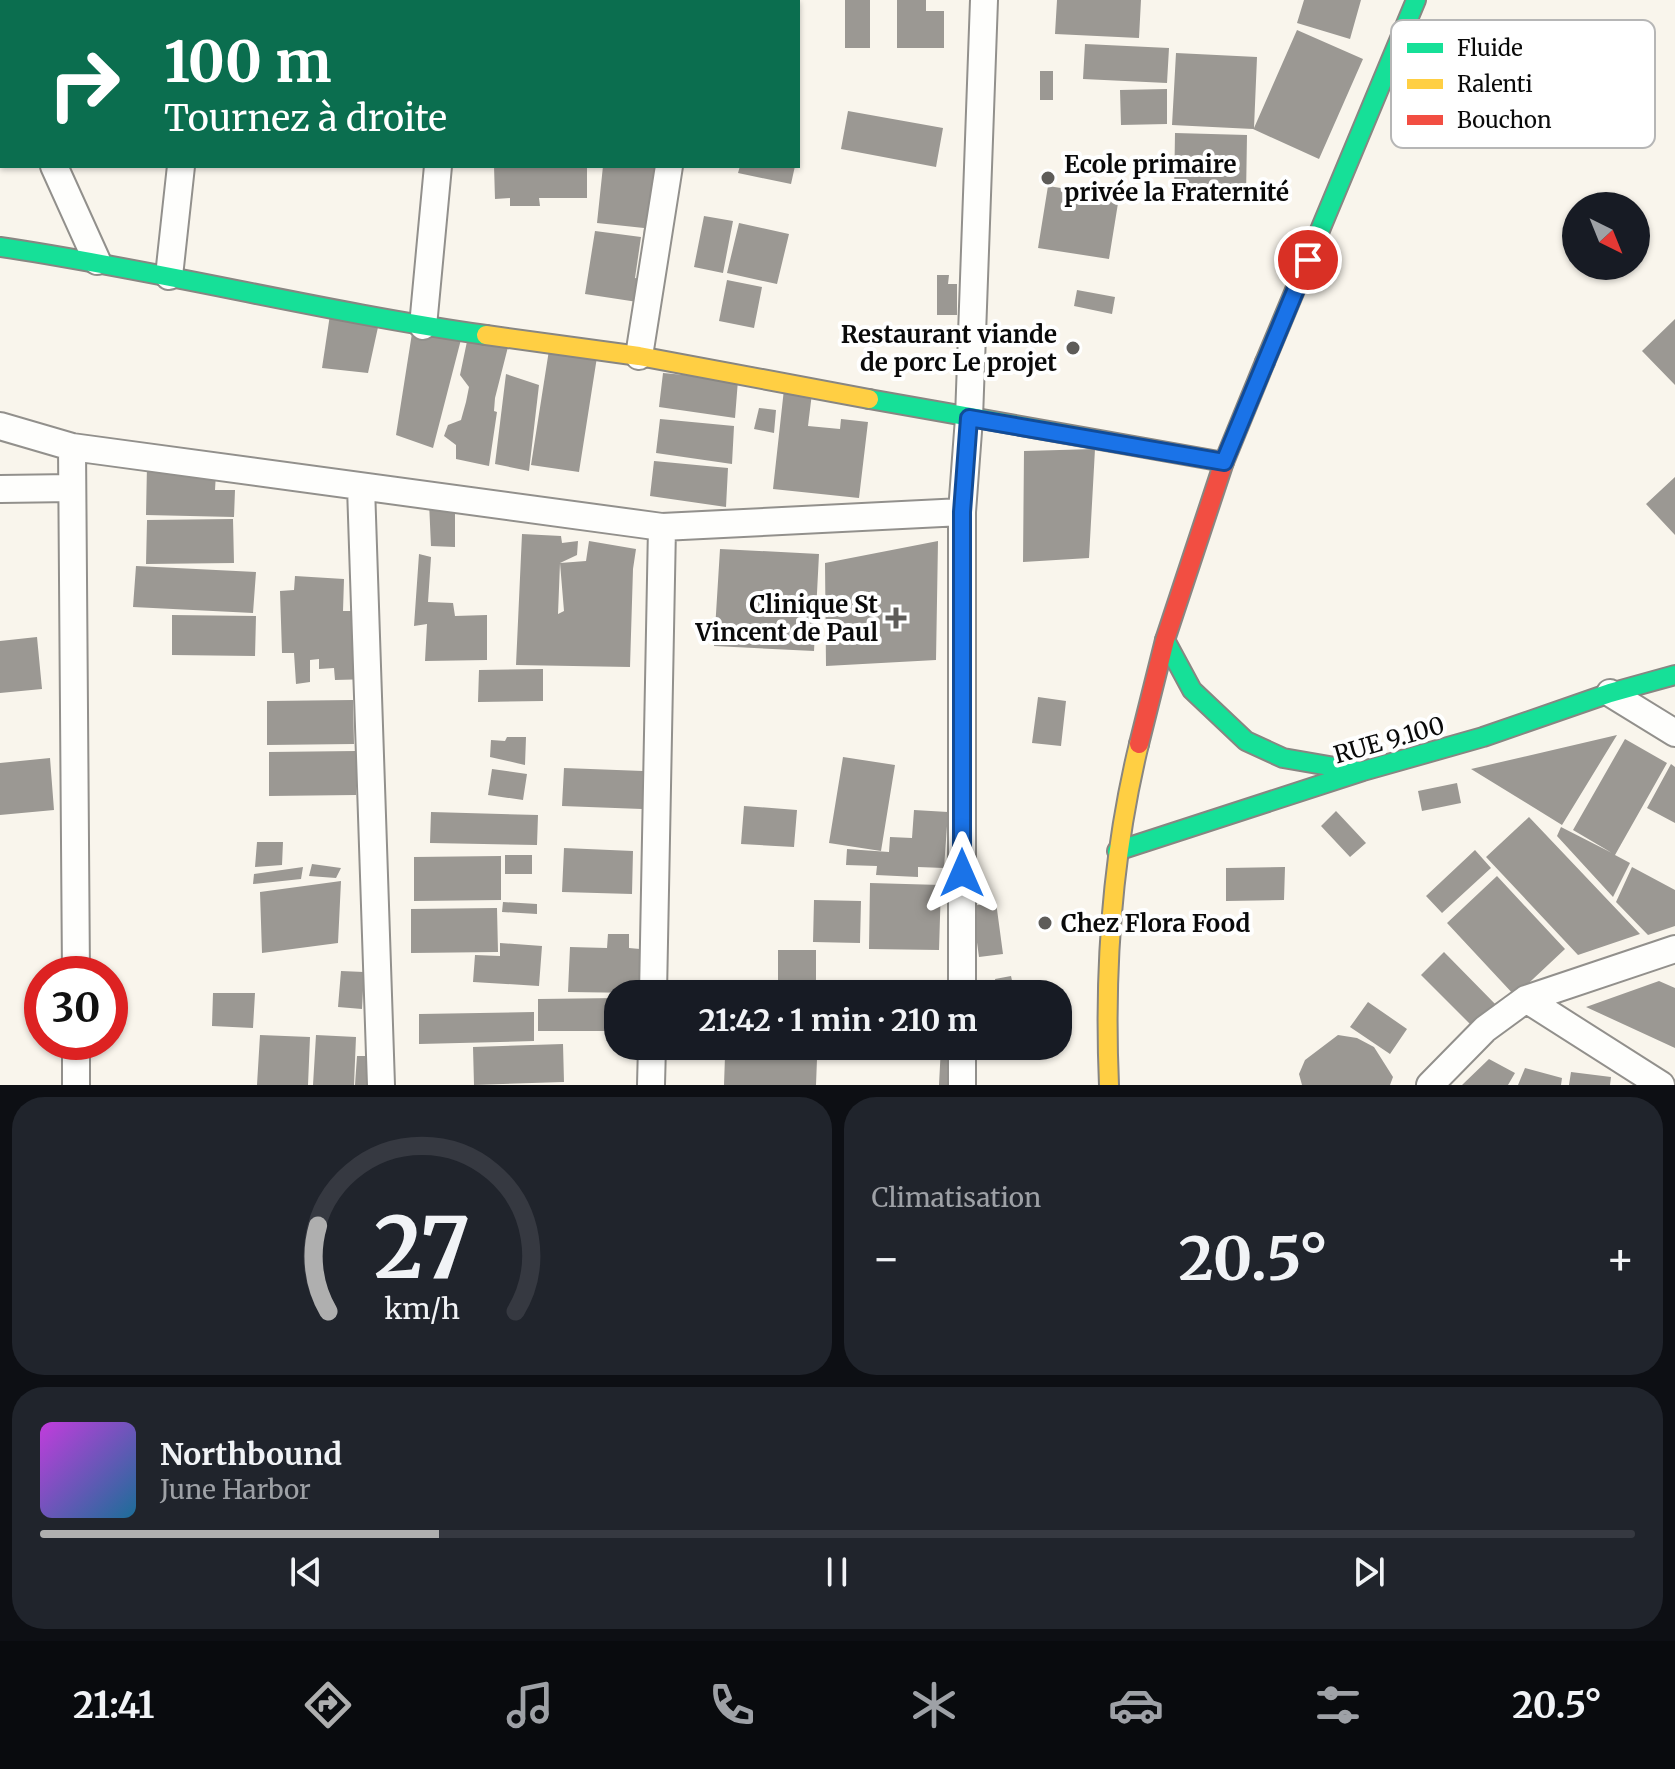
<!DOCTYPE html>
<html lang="fr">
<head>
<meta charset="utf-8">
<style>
  :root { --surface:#171b24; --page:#20242c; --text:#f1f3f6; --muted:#9ea1a6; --line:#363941; --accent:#afafaf }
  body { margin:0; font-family:Merriweather,serif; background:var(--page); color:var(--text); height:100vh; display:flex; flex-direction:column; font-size:30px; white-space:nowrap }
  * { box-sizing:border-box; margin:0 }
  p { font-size:26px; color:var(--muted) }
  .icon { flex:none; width:44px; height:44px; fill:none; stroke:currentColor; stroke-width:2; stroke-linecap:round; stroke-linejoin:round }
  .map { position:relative; height:1085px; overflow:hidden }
  .details { display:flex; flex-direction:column; gap:12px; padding:12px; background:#0d0f14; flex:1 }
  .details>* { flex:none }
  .guide { position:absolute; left:0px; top:0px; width:800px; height:168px; box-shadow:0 2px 6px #0004; background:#0b6e4f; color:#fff; overflow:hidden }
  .needle { width:52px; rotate:137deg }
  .fabs { position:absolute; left:1562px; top:192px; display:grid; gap:16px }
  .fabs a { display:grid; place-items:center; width:88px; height:88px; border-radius:50%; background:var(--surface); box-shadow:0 2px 6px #0004; font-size:40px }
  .speed { position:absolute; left:24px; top:956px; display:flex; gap:16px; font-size:40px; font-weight:700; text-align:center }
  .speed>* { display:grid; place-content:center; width:104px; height:104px; border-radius:50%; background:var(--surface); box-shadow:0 2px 6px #0004; line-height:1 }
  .speed .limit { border:12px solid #d22; background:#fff; color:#111 }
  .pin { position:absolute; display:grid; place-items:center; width:68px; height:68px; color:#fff; margin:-34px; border:4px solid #fff; border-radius:50%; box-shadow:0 2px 8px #0007 }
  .me { position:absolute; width:88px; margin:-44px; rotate:0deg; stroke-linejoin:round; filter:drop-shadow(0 0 6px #0008) }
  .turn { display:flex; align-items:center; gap:28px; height:168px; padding:0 32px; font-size:36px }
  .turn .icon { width:104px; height:104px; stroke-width:2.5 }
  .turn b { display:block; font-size:56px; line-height:68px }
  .big { font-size:60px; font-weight:700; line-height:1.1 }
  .details .tile { flex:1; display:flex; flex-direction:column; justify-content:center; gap:12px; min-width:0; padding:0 28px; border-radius:32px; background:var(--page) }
  .details .dial { align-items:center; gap:0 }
  .dial svg { height:208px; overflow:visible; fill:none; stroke:var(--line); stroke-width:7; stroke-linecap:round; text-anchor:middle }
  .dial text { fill:var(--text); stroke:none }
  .song { display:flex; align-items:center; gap:24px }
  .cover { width:96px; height:96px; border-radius:12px; background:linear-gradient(135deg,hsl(290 70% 55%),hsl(200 70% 35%)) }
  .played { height:8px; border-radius:4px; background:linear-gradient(90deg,var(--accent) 25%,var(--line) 25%) }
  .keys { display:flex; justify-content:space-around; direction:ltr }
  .heat { display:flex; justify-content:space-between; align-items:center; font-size:44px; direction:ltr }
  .details .tiles { flex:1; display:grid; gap:12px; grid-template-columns:1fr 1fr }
  .tile:last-child { grid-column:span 2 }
  .trip { position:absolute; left:604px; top:980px; width:468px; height:80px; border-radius:32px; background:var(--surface); box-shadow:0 2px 6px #0004; font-weight:700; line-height:80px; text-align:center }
  .menu { display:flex; height:128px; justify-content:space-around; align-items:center; background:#090b0e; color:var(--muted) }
  .menu .icon { width:56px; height:56px }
  .menu .selected { color:var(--accent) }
  .menu b { font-size:36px; color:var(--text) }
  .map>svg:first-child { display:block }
</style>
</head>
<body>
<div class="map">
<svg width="1675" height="1085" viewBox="0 0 1675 1085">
  <rect width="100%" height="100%" fill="#f9f5ec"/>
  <!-- building -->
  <path fill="#9b9893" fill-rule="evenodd" d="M 845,0 L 870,0 L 870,48 L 845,48 Z
    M 897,0 L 926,0 L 926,11 L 944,11 L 944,48 L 897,48 Z
    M 1057,0 L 1141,0 L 1139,38 L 1055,34 Z
    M 1304,0 L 1361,0 L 1350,39 L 1297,23 Z
    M 1297,30 L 1363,59 L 1319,159 L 1253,129 L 1172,125 L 1176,53 L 1257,57 L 1254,128 Z
    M 1085,44 L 1169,48 L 1167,83 L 1083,79 Z
    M 1040,71 L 1053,71 L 1053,100 L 1040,100 Z
    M 1167,89 L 1167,124 L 1121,125 L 1120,90 Z
    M 848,111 L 943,128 L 936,167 L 841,149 Z
    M 1175,133 L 1247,135 L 1246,197 L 1174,196 Z
    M 494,166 L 587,166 L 587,198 L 539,198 L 540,206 L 510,206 L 510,198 L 495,199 Z
    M 603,166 L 676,166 L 668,241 L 643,239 L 644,228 L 597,223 Z
    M 740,166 L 795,166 L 791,184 L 738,173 Z
    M 1048,186 L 1119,197 L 1109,259 L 1038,248 Z
    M 704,216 L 733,221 L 723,273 L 694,267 Z
    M 739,223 L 789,234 L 777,284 L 727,273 Z
    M 595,231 L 641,237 L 635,278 L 648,280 L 644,303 L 585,294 Z
    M 937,275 L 949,275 L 948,284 L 957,284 L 957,315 L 937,315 Z
    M 727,280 L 762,287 L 754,328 L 719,321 Z
    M 1077,290 L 1115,297 L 1112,314 L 1074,306 Z
    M 331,308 L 380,318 L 368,373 L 322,368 Z
    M 415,314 L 465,324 L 433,448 L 396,435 Z
    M 1675,319 L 1675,385 L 1642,351 Z
    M 470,327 L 511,335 L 495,398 L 494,411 L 497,412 L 489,466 L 456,459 L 456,445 L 444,436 L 448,425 L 461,420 L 466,402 L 469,387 L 460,375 Z
    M 549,350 L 597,357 L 579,472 L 531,465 Z
    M 663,373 L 738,380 L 735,418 L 659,407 Z
    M 506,374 L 539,385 L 529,471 L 495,464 Z
    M 784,389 L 812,393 L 808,426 L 840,429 L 841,419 L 868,422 L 859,498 L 773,489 Z
    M 759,408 L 776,410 L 774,433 L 754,429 Z
    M 660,419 L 734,426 L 732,464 L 656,453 Z
    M 1095,449 L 1089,558 L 1023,562 L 1024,451 Z
    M 654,461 L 728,468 L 726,507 L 650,496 Z
    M 147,465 L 216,473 L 215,490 L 235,490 L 234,517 L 146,515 Z
    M 1675,477 L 1675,535 L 1646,504 Z
    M 429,502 L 455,504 L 455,547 L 431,546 Z
    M 233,519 L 234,563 L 146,564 L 147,520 Z
    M 522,534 L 561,536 L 562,543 L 578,541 L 577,555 L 560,563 L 586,561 L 589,541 L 636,549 L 633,569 L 630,667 L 516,665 ZM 560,563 L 564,611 L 558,614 Z
    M 938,541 L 936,660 L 826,666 L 825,563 Z
    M 720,549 L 819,554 L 814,651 L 714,646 Z
    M 419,554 L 431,557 L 428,602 L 453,603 L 455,616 L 487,615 L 487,660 L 425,661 L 427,624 L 414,626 Z
    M 136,566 L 256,572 L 253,613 L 133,607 Z
    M 295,576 L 344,579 L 343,611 L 353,611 L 372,679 L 335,680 L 334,668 L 319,669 L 319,659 L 310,660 L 310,682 L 296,684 L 294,653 L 282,653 L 280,591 L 294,590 Z
    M 172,615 L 256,616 L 255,656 L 172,655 Z
    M 37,637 L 42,689 L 0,693 L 0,641 Z
    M 543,669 L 543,701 L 478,702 L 479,670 Z
    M 1038,697 L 1066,701 L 1061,746 L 1032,743 Z
    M 353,700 L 354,744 L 267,745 L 267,701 Z
    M 1617,735 L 1562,825 L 1471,769 Z
    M 507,737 L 526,737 L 525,765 L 490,757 L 491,740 L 505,741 Z
    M 1625,739 L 1667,763 L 1615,855 L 1630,863 L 1613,897 L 1557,836 L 1561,827 L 1612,853 L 1573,830 Z
    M 356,751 L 356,795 L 269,796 L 269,752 Z
    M 843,757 L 895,765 L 881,851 L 829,843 Z
    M 50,758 L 54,810 L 0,815 L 0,763 Z
    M 1671,764 L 1675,767 L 1675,823 L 1647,808 Z
    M 564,768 L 643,771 L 642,809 L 562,806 Z
    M 492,769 L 527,774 L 523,800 L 488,795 Z
    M 1457,783 L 1461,803 L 1422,811 L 1418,791 Z
    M 744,806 L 797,810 L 794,847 L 741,844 Z
    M 914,810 L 948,812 L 944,868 L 918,867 L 918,877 L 876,875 L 877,866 L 846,865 L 847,849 L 889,852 L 890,837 L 912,838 Z
    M 1336,811 L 1366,843 L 1350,857 L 1321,826 Z
    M 431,812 L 538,815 L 537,845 L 430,843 Z
    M 1529,817 L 1640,934 L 1578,955 L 1486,857 Z
    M 257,842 L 283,842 L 282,865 L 255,867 Z
    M 564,848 L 633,851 L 632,894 L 562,892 Z
    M 1475,850 L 1491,868 L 1442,913 L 1426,896 Z
    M 505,855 L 532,855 L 532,874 L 505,874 Z
    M 501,856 L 501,900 L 414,901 L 414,857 Z
    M 312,864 L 341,868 L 336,878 L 309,876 Z
    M 303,867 L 301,879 L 253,884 L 254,874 Z
    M 1285,867 L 1284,900 L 1226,901 L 1226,868 Z
    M 1632,867 L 1675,890 L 1675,926 L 1648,935 L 1616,902 Z
    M 1497,876 L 1565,949 L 1515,996 L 1447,923 Z
    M 341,881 L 338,943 L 262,953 L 260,892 Z
    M 870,883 L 941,885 L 939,950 L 869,949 Z
    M 814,900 L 861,901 L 860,943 L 813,942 Z
    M 503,902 L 537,904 L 537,914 L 502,912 Z
    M 996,902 L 1003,954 L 979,957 L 972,906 Z
    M 497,908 L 498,952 L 411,953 L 411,909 Z
    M 608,934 L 629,934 L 629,948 L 640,949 L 639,993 L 568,992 L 570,947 L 607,948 Z
    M 500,943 L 542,946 L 539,986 L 473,982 L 475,955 L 500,956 Z
    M 778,950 L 816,950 L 816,994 L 778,994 Z
    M 1444,952 L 1501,1010 L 1478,1032 L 1421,975 Z
    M 341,971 L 364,972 L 362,1009 L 338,1007 Z
    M 1011,976 L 1015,994 L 998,994 L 995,979 Z
    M 1659,981 L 1675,988 L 1675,1048 L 1586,1007 Z
    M 837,991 L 860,991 L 860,994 L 837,994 Z
    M 213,993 L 255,993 L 253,1028 L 212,1026 Z
    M 618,998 L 618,1031 L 538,1031 L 538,999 Z
    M 1368,1002 L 1407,1029 L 1390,1054 L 1350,1027 Z
    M 534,1012 L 534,1041 L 419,1044 L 419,1014 Z
    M 260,1035 L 310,1037 L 308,1085 L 257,1085 Z
    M 316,1035 L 356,1037 L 354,1085 L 313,1085 Z
    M 1338,1035 L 1357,1038 L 1374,1047 L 1393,1077 L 1390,1085 L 1302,1085 L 1299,1074 L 1305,1060 Z
    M 563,1044 L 564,1082 L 474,1085 L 473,1047 Z
    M 941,1046 L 954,1046 L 952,1085 L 939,1085 Z
    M 357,1056 L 371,1056 L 370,1085 L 355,1085 Z
    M 725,1056 L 817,1059 L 816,1085 L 724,1085 Z
    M 1489,1059 L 1515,1073 L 1508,1085 L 1462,1085 Z
    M 1525,1068 L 1562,1078 L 1561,1085 L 1518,1085 Z
    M 1571,1072 L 1611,1077 L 1610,1085 L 1569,1085 Z"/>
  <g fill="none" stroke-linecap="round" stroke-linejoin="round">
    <!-- street casing -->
    <g stroke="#92908c" stroke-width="30">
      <path id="street" d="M 198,2 L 198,0
        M 455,2 L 455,0
        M 696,2 L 696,0
        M 0,45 L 2,50
        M 54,166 L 97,261
        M 169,276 L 181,166
        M 423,326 L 438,166
        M 639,356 L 669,166
        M 0,426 L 72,447 L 662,527 L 962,512
        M 72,447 L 76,974
        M 361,487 L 381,1085
        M 0,489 L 72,488
        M 1610,693 L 1675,733
        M 653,994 L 662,527
        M 962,994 L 962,512 L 969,418 L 984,0
        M 1526,999 L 1661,1085
        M 76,1042 L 76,1085
        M 962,1046 L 962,1085
        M 651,1085 L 652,1046
        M 1430,1085 L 1485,1029 L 1526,999 L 1675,949"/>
    </g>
    <!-- fast casing -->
    <g stroke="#888682" stroke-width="22">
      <path id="fast" d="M 0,247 C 163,271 323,312 486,335
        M 1265,362 L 1416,0
        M 869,399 L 1224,462
        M 1165,640 L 1192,690 L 1246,741 L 1283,758 L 1358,771
        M 1117,851 L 1363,771 L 1483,737 L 1610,693 L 1675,675"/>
    </g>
    <!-- slow casing -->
    <g stroke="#888682" stroke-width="22">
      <path id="slow" d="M 486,335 L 639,356 L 869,399
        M 1109,1085 C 1104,971 1112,855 1139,744"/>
    </g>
    <!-- jam casing -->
    <g stroke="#888682" stroke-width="22">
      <path id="jam" d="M 1139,744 L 1165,640 L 1224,462 L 1265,362"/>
    </g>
    <!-- street -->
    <use href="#street" stroke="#fefefc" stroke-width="26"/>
    <!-- fast -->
    <use href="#fast" stroke="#16e098" stroke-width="18"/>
    <!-- slow -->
    <use href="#slow" stroke="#ffcf43" stroke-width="18"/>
    <!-- jam -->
    <use href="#jam" stroke="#f24e42" stroke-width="18"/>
  </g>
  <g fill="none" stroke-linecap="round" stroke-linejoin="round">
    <!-- route casing -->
    <g stroke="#114b97" stroke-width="20">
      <path id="route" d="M 962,873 L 962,512 L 969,418 L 1224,462 L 1308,260"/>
    </g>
    <!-- route -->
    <use href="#route" stroke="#1a73e8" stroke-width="14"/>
  </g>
  <!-- markers -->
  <g fill="#5e5c59" stroke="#fff" stroke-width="3">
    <circle cx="1048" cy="178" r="8"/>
    <circle cx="1073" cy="348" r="8"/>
    <path d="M892 606h8v8h8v8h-8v8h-8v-8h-8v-8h8z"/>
    <circle cx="1045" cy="923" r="8"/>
  </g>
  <g text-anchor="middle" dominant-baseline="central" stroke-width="8" stroke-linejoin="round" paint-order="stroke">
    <!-- poi labels -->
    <g font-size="24" font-weight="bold" fill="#0a0a0a" stroke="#fff" text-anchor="start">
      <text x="1064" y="164">Ecole primaire<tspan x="1064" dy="28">privée la Fraternité</tspan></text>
      <text x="1057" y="334" text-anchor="end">Restaurant viande<tspan x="1057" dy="28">de porc Le projet</tspan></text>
      <text x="878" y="604" text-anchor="end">Clinique St<tspan x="878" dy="28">Vincent de Paul</tspan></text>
      <text x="1061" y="923">Chez Flora Food</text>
    </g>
    <!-- street labels -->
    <g font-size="24" fill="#0a0a0a" stroke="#fff">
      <text transform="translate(1389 740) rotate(-16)">RUE 9.100</text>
    </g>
  </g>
  <!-- legend -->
  <rect x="1391" y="20" width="264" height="128" rx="12" fill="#fff" stroke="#b6b6b6" stroke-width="2"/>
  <rect x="1407" y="43" width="36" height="10" fill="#16e098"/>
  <rect x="1407" y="79" width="36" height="10" fill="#ffcf43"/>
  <rect x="1407" y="115" width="36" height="10" fill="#f24e42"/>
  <g font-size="22" fill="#0a0a0a">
    <text x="1457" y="56">Fluide</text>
    <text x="1457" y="92">Ralenti</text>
    <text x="1457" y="128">Bouchon</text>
  </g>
</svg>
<div class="fabs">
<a><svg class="needle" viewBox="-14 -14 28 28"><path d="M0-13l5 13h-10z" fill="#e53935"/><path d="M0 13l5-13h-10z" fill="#9ea1a6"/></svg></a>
</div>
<div class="speed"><div class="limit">30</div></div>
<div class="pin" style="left:1308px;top:260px;background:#d93025"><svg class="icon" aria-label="arrive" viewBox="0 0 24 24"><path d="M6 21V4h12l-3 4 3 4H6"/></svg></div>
<svg class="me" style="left:962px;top:873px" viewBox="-20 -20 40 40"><path d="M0-17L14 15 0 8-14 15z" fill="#1a73e8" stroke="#fff" stroke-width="4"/></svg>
<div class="trip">21:42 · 1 min · 210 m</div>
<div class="guide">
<div class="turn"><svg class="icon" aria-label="right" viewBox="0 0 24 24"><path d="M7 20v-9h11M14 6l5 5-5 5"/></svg><div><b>100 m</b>Tournez à droite</div></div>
</div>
</div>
<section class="details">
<div class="tiles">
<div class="tile dial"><svg viewBox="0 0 100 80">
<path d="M14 69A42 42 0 1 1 86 69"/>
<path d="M14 69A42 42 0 0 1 10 36" stroke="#afafaf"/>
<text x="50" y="56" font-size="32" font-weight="700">27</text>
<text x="50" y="72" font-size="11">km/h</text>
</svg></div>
<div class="tile"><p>Climatisation</p>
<div class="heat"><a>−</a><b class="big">20.5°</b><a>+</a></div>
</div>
<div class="tile">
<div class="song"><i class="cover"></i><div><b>Northbound</b><p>June Harbor</p></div></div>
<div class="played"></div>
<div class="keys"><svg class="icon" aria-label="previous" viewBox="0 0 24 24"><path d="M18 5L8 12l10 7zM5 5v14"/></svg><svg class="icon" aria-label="pause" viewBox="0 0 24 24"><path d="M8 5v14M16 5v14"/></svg><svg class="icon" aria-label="next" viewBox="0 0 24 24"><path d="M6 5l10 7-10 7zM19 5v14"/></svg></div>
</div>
</div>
</section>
<nav class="menu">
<b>21:41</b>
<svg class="icon selected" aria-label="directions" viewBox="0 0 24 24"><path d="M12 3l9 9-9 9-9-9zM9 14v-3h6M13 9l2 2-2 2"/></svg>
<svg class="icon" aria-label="music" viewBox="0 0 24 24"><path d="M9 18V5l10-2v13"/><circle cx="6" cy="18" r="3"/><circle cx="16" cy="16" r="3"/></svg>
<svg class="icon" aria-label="phone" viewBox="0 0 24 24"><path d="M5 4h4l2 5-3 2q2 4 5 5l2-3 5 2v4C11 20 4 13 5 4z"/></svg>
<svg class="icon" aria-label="climate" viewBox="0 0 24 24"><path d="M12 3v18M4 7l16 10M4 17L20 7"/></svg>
<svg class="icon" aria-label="car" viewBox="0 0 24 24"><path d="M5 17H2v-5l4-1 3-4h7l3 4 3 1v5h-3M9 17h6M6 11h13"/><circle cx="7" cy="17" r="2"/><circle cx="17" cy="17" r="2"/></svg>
<svg class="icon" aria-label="filters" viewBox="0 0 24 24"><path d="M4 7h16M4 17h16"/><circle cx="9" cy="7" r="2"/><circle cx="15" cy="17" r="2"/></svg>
<b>20.5°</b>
</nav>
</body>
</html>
